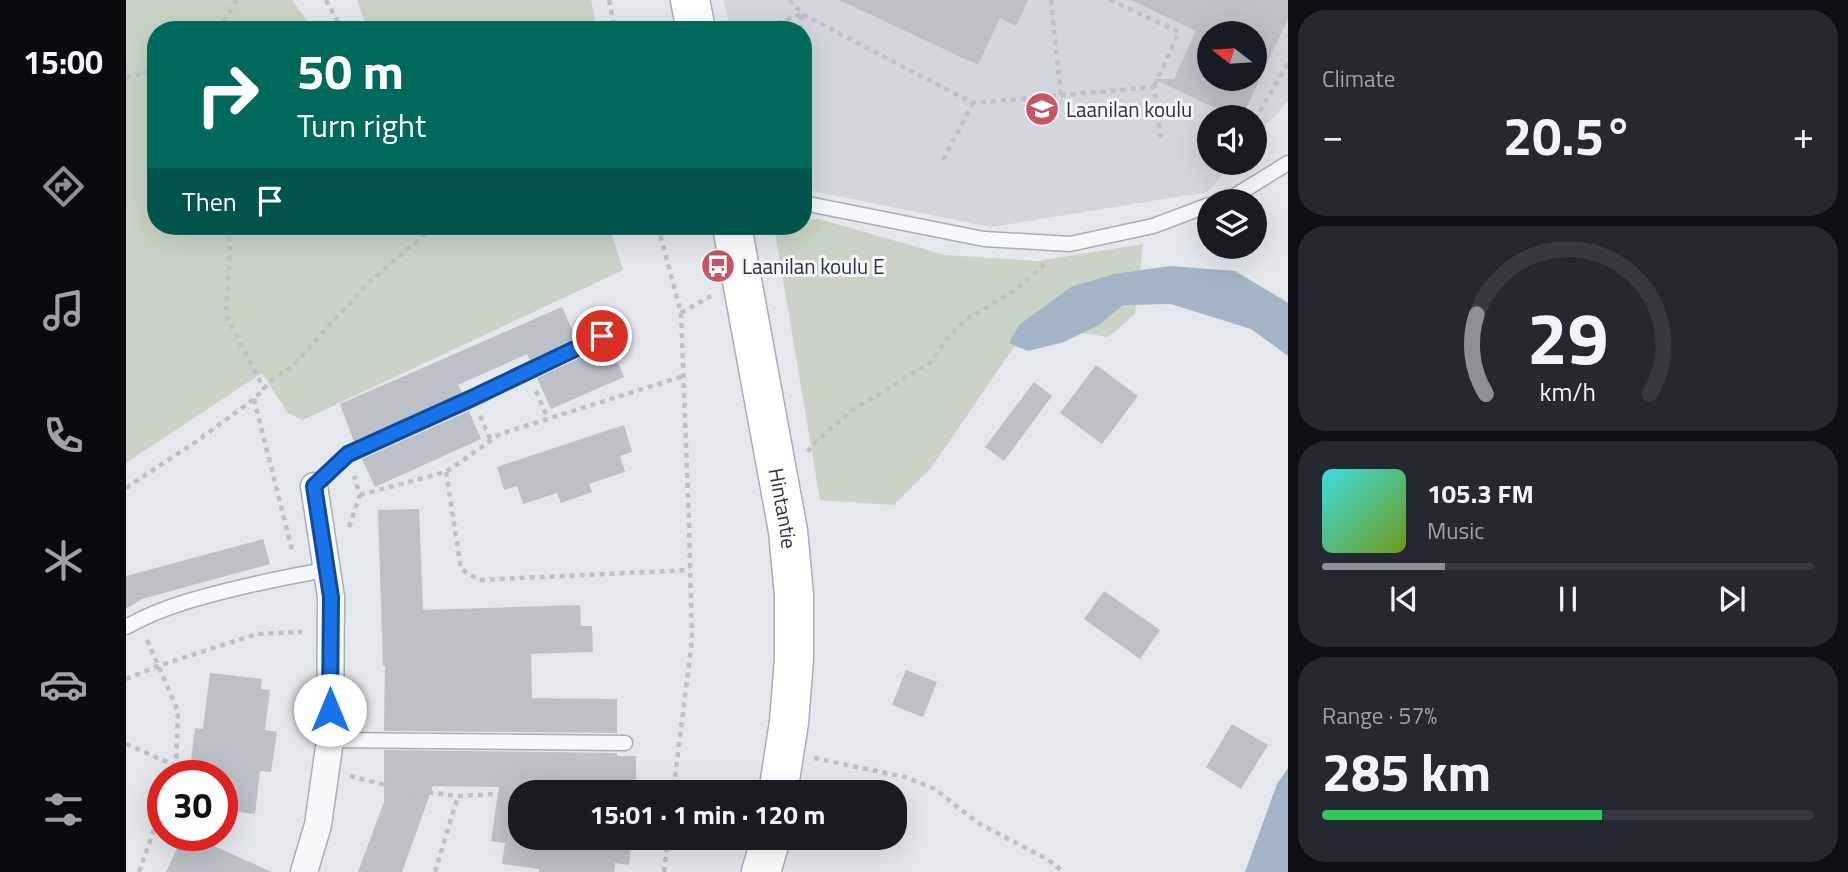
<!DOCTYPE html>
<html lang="en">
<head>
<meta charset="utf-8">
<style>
  :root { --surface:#171b24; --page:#242831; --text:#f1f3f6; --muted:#9ea1a6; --line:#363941; --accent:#8c9099 }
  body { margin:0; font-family:"Titillium Web",sans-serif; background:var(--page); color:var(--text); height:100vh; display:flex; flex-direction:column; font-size:26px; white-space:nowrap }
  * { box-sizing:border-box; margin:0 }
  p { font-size:23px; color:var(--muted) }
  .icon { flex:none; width:38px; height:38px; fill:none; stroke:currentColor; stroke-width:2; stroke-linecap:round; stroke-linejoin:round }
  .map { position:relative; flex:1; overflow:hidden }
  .drawer { display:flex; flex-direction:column; gap:10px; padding:10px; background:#0d0f14; width:560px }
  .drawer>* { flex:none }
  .hud { position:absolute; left:21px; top:21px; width:665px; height:214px; border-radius:28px; box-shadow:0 7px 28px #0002; background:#00695c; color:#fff; overflow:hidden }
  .needle { width:46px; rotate:287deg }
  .buttons { position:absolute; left:1071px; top:21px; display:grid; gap:14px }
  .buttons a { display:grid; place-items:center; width:70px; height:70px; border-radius:50%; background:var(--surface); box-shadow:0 7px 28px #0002; font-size:35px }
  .speed { position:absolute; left:21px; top:760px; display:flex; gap:14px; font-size:35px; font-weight:700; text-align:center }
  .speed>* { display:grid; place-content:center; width:91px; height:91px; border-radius:50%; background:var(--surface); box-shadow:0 7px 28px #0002; line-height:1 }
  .speed .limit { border:10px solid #d22; background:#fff; color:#111 }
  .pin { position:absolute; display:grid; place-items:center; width:60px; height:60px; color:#fff; margin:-30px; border:4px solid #fff; border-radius:50%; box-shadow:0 2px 7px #0007 }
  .me { position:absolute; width:77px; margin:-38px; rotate:0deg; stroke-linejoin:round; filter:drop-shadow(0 0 5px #0008) }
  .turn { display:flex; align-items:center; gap:24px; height:147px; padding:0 35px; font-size:32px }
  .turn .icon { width:91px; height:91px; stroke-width:2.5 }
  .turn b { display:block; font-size:49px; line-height:60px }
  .then { display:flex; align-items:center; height:66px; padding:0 35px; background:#0003; gap:14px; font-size:26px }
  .big { font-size:52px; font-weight:700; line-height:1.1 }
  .drawer .tile { flex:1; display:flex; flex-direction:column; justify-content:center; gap:10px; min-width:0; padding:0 24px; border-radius:28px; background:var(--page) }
  .drawer .dial { align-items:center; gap:0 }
  .dial svg { height:182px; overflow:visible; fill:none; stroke:var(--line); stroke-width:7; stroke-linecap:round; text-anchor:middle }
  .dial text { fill:var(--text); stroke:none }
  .song { display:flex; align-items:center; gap:21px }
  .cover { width:84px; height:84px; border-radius:10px; background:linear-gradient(135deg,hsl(180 70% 55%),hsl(80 70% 35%)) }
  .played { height:7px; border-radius:4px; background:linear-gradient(90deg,var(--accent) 25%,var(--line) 25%) }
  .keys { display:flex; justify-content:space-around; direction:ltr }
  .heat { display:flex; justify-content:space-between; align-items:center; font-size:38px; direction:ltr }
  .charge { height:10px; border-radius:5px; background:linear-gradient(90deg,#34c759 57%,var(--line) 0) }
  .trip { position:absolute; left:382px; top:780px; width:399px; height:70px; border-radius:28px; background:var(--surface); box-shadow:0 7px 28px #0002; font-weight:700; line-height:70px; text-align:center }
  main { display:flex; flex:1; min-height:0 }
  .tab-bar { display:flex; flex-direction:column; width:126px; justify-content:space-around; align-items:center; background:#090b0e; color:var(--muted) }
  .tab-bar .icon { width:49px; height:49px }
  .tab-bar .on { color:var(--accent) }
  .tab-bar b { font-size:32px; color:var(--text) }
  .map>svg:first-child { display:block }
</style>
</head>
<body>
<main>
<nav class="tab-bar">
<b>15:00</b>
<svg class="icon on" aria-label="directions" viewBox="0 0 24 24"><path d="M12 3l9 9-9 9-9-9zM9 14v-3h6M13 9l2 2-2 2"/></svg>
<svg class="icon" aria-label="music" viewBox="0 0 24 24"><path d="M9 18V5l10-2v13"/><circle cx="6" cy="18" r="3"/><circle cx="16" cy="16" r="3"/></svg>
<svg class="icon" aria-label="phone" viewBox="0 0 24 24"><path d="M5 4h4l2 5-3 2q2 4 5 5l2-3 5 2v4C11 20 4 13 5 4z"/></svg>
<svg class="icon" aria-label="climate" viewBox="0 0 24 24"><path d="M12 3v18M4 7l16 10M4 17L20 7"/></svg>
<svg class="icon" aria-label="car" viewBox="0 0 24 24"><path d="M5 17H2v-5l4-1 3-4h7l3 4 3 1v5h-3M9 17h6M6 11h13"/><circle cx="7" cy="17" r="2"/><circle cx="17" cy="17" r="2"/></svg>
<svg class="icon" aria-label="filters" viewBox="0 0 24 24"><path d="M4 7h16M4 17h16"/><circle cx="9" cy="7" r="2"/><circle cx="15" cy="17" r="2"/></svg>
</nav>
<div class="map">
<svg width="1162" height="872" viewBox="0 0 1162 872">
  <rect width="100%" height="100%" fill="#e4e7eb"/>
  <!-- built -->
  <path fill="#d3d6dd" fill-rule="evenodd" d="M 598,0 L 1162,0 L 1162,101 L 1129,138 L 1129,117 L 1083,117 L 1083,163 L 1107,163 L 1081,192 L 865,227 L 677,189 L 677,30 L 604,30 ZM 1083,33 L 1129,33 L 1129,79 L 1083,79 Z"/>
  <!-- green -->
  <path fill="#c9d4c6" d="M 0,0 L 166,0 L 188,30 L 30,30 L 30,226 L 483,226 L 497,270 L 177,420 L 162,413 L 136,373 L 0,463 Z
    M 231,0 L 465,0 L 471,30 L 242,30 Z
    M 693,219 L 819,255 L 912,261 L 1017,244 L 1009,314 L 982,337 L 903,325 L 805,468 L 768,505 L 694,500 L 648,226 L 677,226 L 677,220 Z"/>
  <!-- water -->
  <path fill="#a3b4c7" d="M 1044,266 L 1109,271 L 1159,301 L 1162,303 L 1162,356 L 1125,329 L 1045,304 L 997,305 L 973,325 L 938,342 L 902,351 L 883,343 L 893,325 L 945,287 L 988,274 Z
    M 1162,768 L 1162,872 L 1119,872 L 1151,784 Z"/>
  <!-- building -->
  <path fill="#bcc0c7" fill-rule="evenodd" d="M 713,0 L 902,0 L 890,26 L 874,18 L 852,65 Z
    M 1005,0 L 1162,0 L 1162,19 L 1116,117 L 1109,117 L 1028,79 L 1048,79 L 1070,31 ZM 1083,33 L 1129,33 L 1129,79 L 1083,79 Z
    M 436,307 L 450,338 L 404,360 L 401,354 L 332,385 L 336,393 L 228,442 L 214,404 Z
    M 486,348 L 498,377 L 425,409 L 411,378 L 458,356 L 459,360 Z
    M 970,365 L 1012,396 L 976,444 L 934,413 Z
    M 908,382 L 926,396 L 878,461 L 859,447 Z
    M 343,411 L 355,439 L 249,487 L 236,459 Z
    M 498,425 L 506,452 L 494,456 L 499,472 L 463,484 L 466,492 L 435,503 L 431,493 L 397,504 L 391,486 L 378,490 L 371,467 Z
    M 293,509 L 297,610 L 454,605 L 455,626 L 466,626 L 467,652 L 405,654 L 406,698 L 491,699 L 491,733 L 258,731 L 259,666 L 257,666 L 252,510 Z
    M 137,539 L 144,564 L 16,599 L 0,609 L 0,576 Z
    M 978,591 L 1034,630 L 1014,659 L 958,619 Z
    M 780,670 L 811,682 L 797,717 L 766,705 Z
    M 84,673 L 136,679 L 135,689 L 144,690 L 139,730 L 151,732 L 145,772 L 134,771 L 129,814 L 96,810 L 96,775 L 72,775 L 72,770 L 64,769 L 69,728 L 77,729 Z
    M 1106,724 L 1142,745 L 1115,789 L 1080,767 Z
    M 258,750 L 491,753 L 491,756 L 510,756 L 510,785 L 394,786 L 394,838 L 506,838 L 503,865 L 489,863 L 488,872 L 413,872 L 413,869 L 376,864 L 379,843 L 365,841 L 373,787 L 307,786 L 276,872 L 232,872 L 258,802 Z
    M 57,835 L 63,835 L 146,872 L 40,872 Z"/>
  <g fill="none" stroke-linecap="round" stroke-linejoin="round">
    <!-- lane casing -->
    <g stroke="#a9aeb5" stroke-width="17">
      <path id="lane" d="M 1095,201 L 1107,197 L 1162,163
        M 677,203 L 858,239 L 944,244 L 1027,226 L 1083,205
        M 188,486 L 222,455 L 346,399 L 476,336
        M 0,627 C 37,606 78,596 120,586 C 147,580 173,574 201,570
        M 204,740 L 499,743"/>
    </g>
    <!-- street casing -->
    <g stroke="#a9aeb5" stroke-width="29">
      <path id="street" d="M 178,872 L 192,825 L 204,740 L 205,597 L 188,486"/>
    </g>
    <!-- secondary casing -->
    <g stroke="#a9aeb5" stroke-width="41">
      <g id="secondary">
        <path d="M 564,0 L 570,30"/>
        <path id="s1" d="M 606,226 L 662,531 L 668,595 L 668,659 L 663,722 L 652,793"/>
        <path d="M 635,872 L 645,838"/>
      </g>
    </g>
    <!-- path -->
    <path stroke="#bec1c6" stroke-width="4.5" stroke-dasharray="5 5" stroke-linecap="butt" d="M 200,0 L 216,30
      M 483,0 L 489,30
      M 663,0 L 676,14 L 847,103 L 1028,87 L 1035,140
      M 925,0 L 935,96
      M 984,0 L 1053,32 L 1028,87
      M 93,30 L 110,0
      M 632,30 L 676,14
      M 674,30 L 676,14
      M 0,78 L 30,69
      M 1129,120 L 1162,63
      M 1079,136 L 1083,136
      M 817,160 L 847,103
      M 102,226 L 104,249 L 100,315 L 138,389
      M 532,226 L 555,313 L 563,524 L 566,640 L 547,793
      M 555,313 L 585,296
      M 410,391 L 422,419
      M 128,399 L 167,554
      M 354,416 L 365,441
      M 682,452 L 685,446 L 725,411 L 804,363 L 822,337 L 842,318 L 888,291 L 919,264
      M 320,472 L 335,569 L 353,580 L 564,570
      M 0,488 L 71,441 L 128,399 L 147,379 L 165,368 L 239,286 L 308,226
      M 234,495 L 320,472 L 374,434 L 558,376
      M 223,527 L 234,495 L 228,476
      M 21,640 L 52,711 L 50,766
      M 0,679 L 32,666 L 131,634 L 176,632
      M 0,744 L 50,766 L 47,775
      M 688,758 L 779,777 L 809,789 L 852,823 L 921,859 L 938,872
      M 224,776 L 274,789 L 332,796 L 405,792 L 413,793
      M 13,872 L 37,804
      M 309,872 L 332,796
      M 538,872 L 542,838"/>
    <!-- lane -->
    <use href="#lane" stroke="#f7f8f9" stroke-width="14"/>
    <!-- street -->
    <use href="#street" stroke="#f7f8f9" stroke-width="26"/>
    <!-- secondary -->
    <use href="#secondary" stroke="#fff" stroke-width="38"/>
  </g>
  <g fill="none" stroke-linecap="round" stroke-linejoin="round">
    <!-- route casing -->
    <g stroke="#114b97" stroke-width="18">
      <path id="route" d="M 204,710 L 205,597 L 188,486 L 222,454 L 346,398 L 476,336"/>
    </g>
    <!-- route -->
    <use href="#route" stroke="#1a73e8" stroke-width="12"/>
  </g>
  <!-- icons -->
  <defs>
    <g id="school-disc" transform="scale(1.75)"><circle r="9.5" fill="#c35764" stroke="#f4f6f8"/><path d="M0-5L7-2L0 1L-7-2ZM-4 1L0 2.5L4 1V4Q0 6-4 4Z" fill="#fff"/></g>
    <g id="bus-disc" transform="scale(1.75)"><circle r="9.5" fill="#c35764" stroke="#f4f6f8"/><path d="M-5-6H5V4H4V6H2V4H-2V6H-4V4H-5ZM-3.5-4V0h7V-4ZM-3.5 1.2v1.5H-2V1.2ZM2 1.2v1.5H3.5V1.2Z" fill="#fff"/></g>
  </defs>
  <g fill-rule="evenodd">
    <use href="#school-disc" x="916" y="109"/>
    <use href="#bus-disc" x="592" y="266"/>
  </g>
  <g text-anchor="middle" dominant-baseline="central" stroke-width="6" stroke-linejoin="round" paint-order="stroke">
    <!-- poi labels -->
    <g font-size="21" fill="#2d3442" stroke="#f4f6f8" text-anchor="start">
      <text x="940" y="109">Laanilan koulu</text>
      <text x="616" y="266">Laanilan koulu E</text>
    </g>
    <!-- street labels -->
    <g font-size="21" fill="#2d3442" stroke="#f4f6f8">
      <text stroke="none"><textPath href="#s1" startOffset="287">Hintantie</textPath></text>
    </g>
  </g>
</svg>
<div class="buttons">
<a><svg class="needle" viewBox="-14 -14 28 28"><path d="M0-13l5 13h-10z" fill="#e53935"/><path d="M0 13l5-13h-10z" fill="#9ea1a6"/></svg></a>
<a><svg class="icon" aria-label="sound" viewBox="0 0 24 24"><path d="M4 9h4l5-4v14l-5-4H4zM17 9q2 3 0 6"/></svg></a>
<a><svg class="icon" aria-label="layers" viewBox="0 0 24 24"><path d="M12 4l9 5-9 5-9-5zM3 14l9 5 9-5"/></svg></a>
</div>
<div class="speed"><div class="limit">30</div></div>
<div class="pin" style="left:476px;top:336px;background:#d93025"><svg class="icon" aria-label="arrive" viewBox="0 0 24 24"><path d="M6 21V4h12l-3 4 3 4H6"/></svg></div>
<svg class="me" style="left:204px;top:710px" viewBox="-20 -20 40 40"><circle r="19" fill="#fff"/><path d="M0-13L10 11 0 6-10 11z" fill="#1a73e8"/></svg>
<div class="trip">15:01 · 1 min · 120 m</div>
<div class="hud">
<div class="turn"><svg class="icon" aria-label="right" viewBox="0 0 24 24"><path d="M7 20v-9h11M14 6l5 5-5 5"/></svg><div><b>50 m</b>Turn right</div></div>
<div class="then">Then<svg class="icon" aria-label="arrive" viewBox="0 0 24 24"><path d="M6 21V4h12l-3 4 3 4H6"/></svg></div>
</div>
</div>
<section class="drawer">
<div class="tile"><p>Climate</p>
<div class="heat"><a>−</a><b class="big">20.5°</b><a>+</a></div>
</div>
<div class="tile dial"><svg viewBox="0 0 100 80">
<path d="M14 69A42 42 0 1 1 86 69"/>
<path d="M14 69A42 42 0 0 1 10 34" stroke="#8c9099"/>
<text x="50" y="56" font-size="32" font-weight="700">29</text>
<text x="50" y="72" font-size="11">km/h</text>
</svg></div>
<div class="tile">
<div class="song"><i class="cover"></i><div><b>105.3 FM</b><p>Music</p></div></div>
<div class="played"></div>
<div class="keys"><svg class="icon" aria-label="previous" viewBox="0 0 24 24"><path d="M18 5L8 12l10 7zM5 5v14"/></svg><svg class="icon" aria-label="pause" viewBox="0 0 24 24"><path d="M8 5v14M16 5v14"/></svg><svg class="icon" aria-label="next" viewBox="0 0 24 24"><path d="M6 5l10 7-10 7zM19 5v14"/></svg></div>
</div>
<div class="tile"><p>Range · 57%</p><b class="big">285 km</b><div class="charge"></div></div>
</section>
</main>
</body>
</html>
